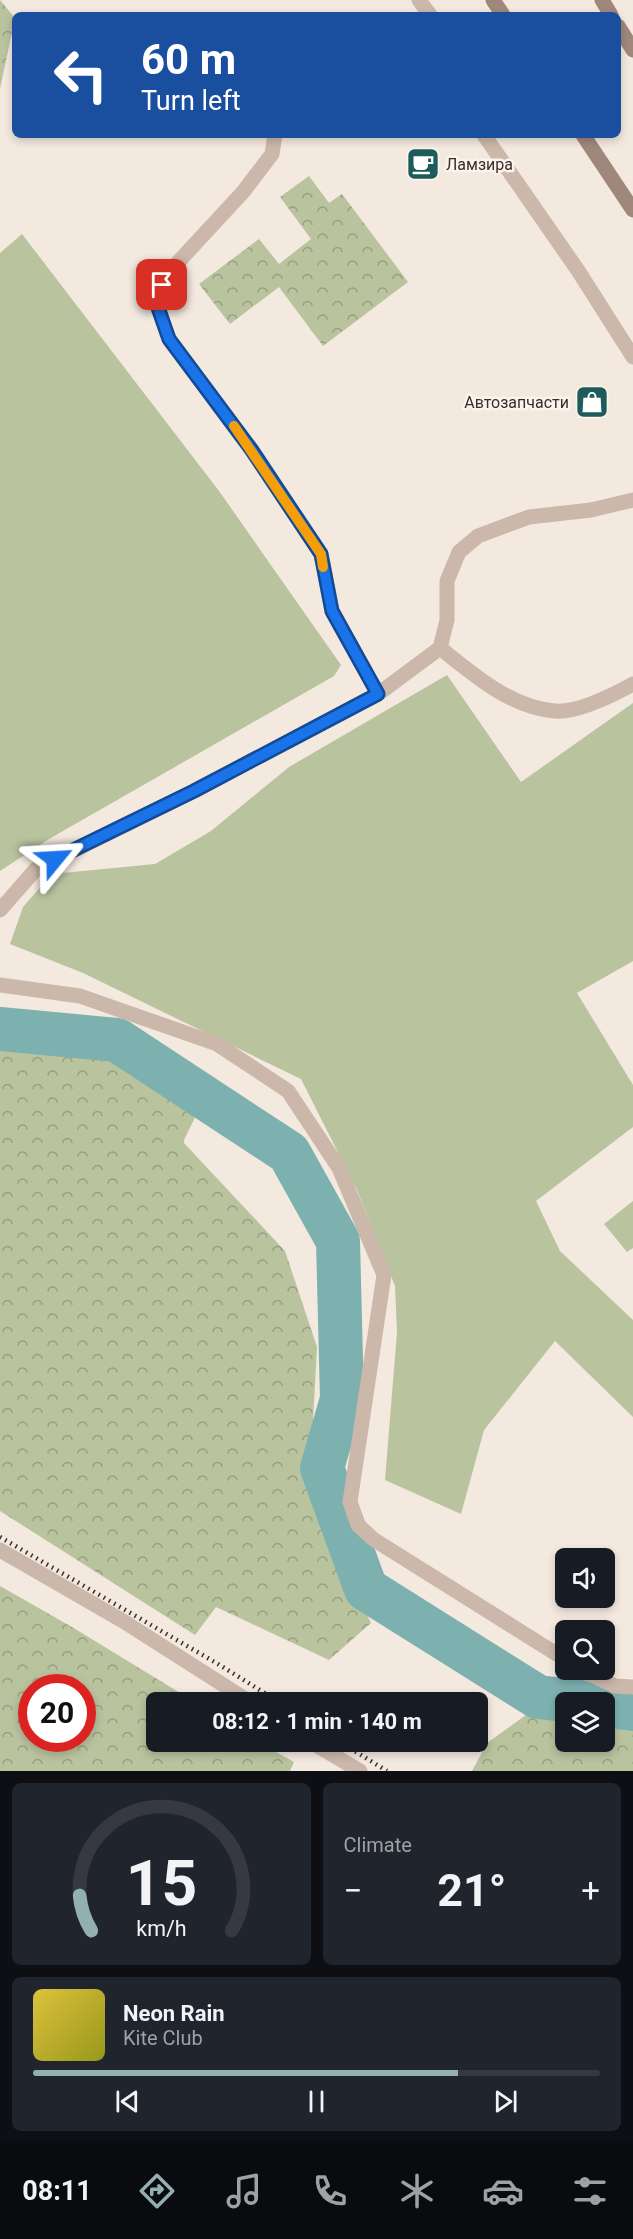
<!DOCTYPE html>
<html lang="en">
<head>
<meta charset="utf-8">
<style>
  :root { --surface:#171b24; --page:#20242c; --text:#f1f3f6; --muted:#9ea1a6; --line:#363941; --accent:#92afb1 }
  body { margin:0; font-family:Roboto,sans-serif; background:var(--page); color:var(--text); height:100vh; display:flex; flex-direction:column; font-size:22px; white-space:nowrap }
  * { box-sizing:border-box; margin:0 }
  p { font-size:20px; color:var(--muted) }
  .icon { flex:none; width:33px; height:33px; fill:none; stroke:currentColor; stroke-width:2; stroke-linecap:round; stroke-linejoin:round }
  .map { position:relative; height:1771px; overflow:hidden }
  .side { display:flex; flex-direction:column; gap:12px; padding:12px; background:#0d0f14; flex:1 }
  .side>* { flex:none }
  .banner { position:absolute; left:12px; top:12px; width:609px; height:126px; border-radius:9px; box-shadow:0 3px 9px #0003; background:#1a4fa0; color:#fff; overflow:hidden }
  .tools { position:absolute; left:555px; top:1548px; display:grid; gap:12px }
  .tools a { display:grid; place-items:center; width:60px; height:60px; border-radius:9px; background:var(--surface); box-shadow:0 3px 9px #0003; font-size:30px }
  .speed { position:absolute; left:18px; top:1674px; display:flex; gap:12px; font-size:30px; font-weight:700; text-align:center }
  .speed>* { display:grid; place-content:center; width:78px; height:78px; border-radius:50%; background:var(--surface); box-shadow:0 3px 9px #0003; line-height:1 }
  .speed .limit { border:9px solid #d22; background:#fff; color:#111 }
  .pin { position:absolute; display:grid; place-items:center; width:51px; height:51px; color:#fff; margin:-26px; border-radius:12px; box-shadow:0 3px 9px #0006 }
  .me { position:absolute; width:66px; margin:-33px; rotate:63deg; stroke-linejoin:round; filter:drop-shadow(0 0 4px #0008) }
  .turn { display:flex; align-items:center; gap:21px; height:126px; padding:0 30px; font-size:27px }
  .turn .icon { width:78px; height:78px; stroke-width:2.5 }
  .turn b { display:block; font-size:42px; line-height:51px }
  .big { font-size:45px; font-weight:700; line-height:1.1 }
  .side .card { flex:1; display:flex; flex-direction:column; justify-content:center; gap:9px; min-width:0; padding:0 21px; border-radius:9px; background:var(--page) }
  .side .dial { align-items:center; gap:0 }
  .dial svg { height:156px; overflow:visible; fill:none; stroke:var(--line); stroke-width:7; stroke-linecap:round; text-anchor:middle }
  .dial text { fill:var(--text); stroke:none }
  .song { display:flex; align-items:center; gap:18px }
  .cover { width:72px; height:72px; border-radius:9px; background:linear-gradient(135deg,hsl(50 70% 55%),hsl(60 70% 35%)) }
  .played { height:6px; border-radius:3px; background:linear-gradient(90deg,var(--accent) 75%,var(--line) 75%) }
  .keys { display:flex; justify-content:space-around; direction:ltr }
  .heat { display:flex; justify-content:space-between; align-items:center; font-size:33px; direction:ltr }
  .side .tiles { flex:1; display:grid; gap:12px; grid-template-columns:1fr 1fr }
  .card:last-child { grid-column:span 2 }
  .trip { position:absolute; left:146px; top:1692px; width:342px; height:60px; border-radius:9px; background:var(--surface); box-shadow:0 3px 9px #0003; font-weight:700; line-height:60px; text-align:center }
  .menu { display:flex; height:96px; justify-content:space-around; align-items:center; background:#090b0e; color:var(--muted) }
  .menu .icon { width:42px; height:42px }
  .menu .on { color:var(--accent) }
  .menu b { font-size:27px; color:var(--text) }
  .map>svg:first-child { display:block }
</style>
</head>
<body>
<div class="map">
<svg width="633" height="1771" viewBox="0 0 633 1771">
  <defs>
    <pattern id="forest-crowns" width="20" height="18" patternUnits="userSpaceOnUse" patternTransform="scale(1.5)"><rect width="20" height="18" fill="#b9c39e"/><path d="M2 6a3 3 0 1 1 6 0M12 15a3 3 0 1 1 6 0" fill="none" stroke="#979f81"/></pattern>
  </defs>
  <rect width="100%" height="100%" fill="#f3e9df"/>
  <!-- green -->
  <path fill="#b9c39e" d="M 22,234 L 219,491 L 341,665 L 334,676 L 49,839 L 0,871 L 0,253 Z
    M 447,675 L 521,782 L 633,703 L 633,961 L 577,993 L 633,1085 L 633,1127 L 536,1201 L 560,1251 L 633,1320 L 633,1417 L 555,1341 L 484,1430 L 461,1514 L 385,1480 L 397,1332 L 395,1286 L 357,1190 L 301,1079 L 83,973 L 10,944 L 23,907 L 52,874 L 155,864 L 211,831 L 289,767 Z
    M 633,1201 L 633,1248 L 627,1252 L 604,1224 Z"/>
  <!-- forest -->
  <path fill="url(#forest-crowns)" fill-rule="evenodd" d="M 0,0 L 15,18 L 0,89 Z
    M 309,176 L 329,203 L 342,194 L 408,282 L 323,346 L 279,287 L 230,324 L 199,284 L 259,239 L 279,264 L 311,239 L 280,197 Z
    M 0,1044 L 114,1055 L 206,1095 L 183,1142 L 285,1251 L 317,1347 L 310,1476 L 357,1595 L 371,1623 L 329,1660 L 216,1607 L 195,1635 L 0,1511 Z
    M 0,1586 L 72,1627 L 195,1702 L 156,1702 L 156,1742 L 258,1742 L 294,1762 L 290,1771 L 0,1771 ZM 32,1688 L 82,1688 L 82,1738 L 32,1738 Z
    M 537,1707 L 565,1711 L 566,1742 L 604,1742 L 605,1717 L 633,1721 L 633,1771 L 472,1771 L 487,1743 Z"/>
  <g fill="none" stroke-linecap="round" stroke-linejoin="round">
    <!-- canal -->
    <path stroke="#7db1b0" stroke-width="44" d="M 0,1029 L 117,1040 L 289,1153 L 338,1241 L 342,1399 L 322,1468 L 366,1589 L 538,1697 L 582,1702
      M 604,1705 L 633,1709"/>
    <!-- lane -->
    <path stroke="#ccb8aa" stroke-width="15" d="M 419,0 L 430,15
      M 275,135 L 272,154 L 243,192 L 169,272 L 155,299 L 169,339 L 251,449 L 321,554 L 332,611 L 378,694
      M 484,135 L 579,272 L 633,357
      M 440,648 C 473,674 511,708 555,711 C 578,713 613,695 633,684
      M 0,910 L 36,869 L 194,791 L 378,694 L 440,648 L 447,620 L 447,581 L 459,552 L 478,536 L 529,517 L 591,510 L 633,500"/>
    <!-- street -->
    <path stroke="#ccb8aa" stroke-width="15" d="M 0,985 L 80,996 L 217,1044 L 288,1091 L 339,1168 L 384,1275 L 350,1502 L 358,1525 L 373,1539 L 566,1660
      M 0,1550 L 123,1621 L 250,1702
      M 581,1670 L 615,1686 L 633,1687
      M 311,1742 L 360,1771"/>
    <!-- secondary -->
    <path stroke="#a0877b" stroke-width="15" d="M 493,0 L 503,15
      M 602,0 L 611,15
      M 618,26 L 633,50
      M 583,135 L 633,210"/>
    <!-- rail -->
    <path stroke="#3a2e2a" stroke-width="4.5" stroke-dasharray="1.5 4.5" stroke-linecap="butt" d="M 0,1537 L 218,1664 L 279,1702
      M 340,1742 L 387,1771"/>
  </g>
  <g fill="none" stroke-linecap="round" stroke-linejoin="round">
    <!-- route casing -->
    <g stroke="#114b97" stroke-width="15">
      <path id="route" d="M 55,859 L 194,791 L 378,694 L 332,611 L 321,554 L 251,449 L 169,339 L 155,299 L 162,285"/>
    </g>
    <!-- route -->
    <use href="#route" stroke="#1a73e8" stroke-width="10"/>
    <!-- slow -->
    <path stroke="#f59e0b" stroke-width="10" d="M 234,426 L 321,554 L 323,567"/>
  </g>
  <!-- icons -->
  <defs>
    <g id="cafe-square" transform="scale(1.725)"><rect x="-9" y="-9" width="18" height="18" rx="4" fill="#1e5c5c" stroke="#fbf3ec"/><path d="M-5.5-4.5H6V0H3Q3 3.5 0 3.5H-2.5Q-5.5 3.5-5.5 0ZM3-3.2v2h1.7v-2ZM-6 4.5H4V6H-6Z" fill="#fff"/></g>
    <g id="shop-square" transform="scale(1.725)"><rect x="-9" y="-9" width="18" height="18" rx="4" fill="#1e5c5c" stroke="#fbf3ec"/><path d="M-5-2.5h2.3a2.7 3.5 0 0 1 5.4 0H5L5.5 6h-11ZM-1.5-2.5h3a1.5 2.3 0 0 0-3 0Z" fill="#fff"/></g>
  </defs>
  <g fill-rule="evenodd">
    <use href="#cafe-square" x="423" y="164"/>
    <use href="#shop-square" x="592" y="402"/>
  </g>
  <g text-anchor="middle" dominant-baseline="central" stroke-width="5" stroke-linejoin="round" paint-order="stroke">
    <!-- poi labels -->
    <g font-size="16" fill="#3a2e2a" stroke="#fbf3ec" text-anchor="start">
      <text x="446" y="164">Ламзира</text>
      <text x="569" y="402" text-anchor="end">Автозапчасти</text>
    </g>
  </g>
</svg>
<div class="tools">
<a><svg class="icon" aria-label="sound" viewBox="0 0 24 24"><path d="M4 9h4l5-4v14l-5-4H4zM17 9q2 3 0 6"/></svg></a>
<a><svg class="icon" aria-label="search" viewBox="0 0 24 24"><circle cx="10" cy="10" r="6"/><path d="M15 15l6 6"/></svg></a>
<a><svg class="icon" aria-label="layers" viewBox="0 0 24 24"><path d="M12 4l9 5-9 5-9-5zM3 14l9 5 9-5"/></svg></a>
</div>
<div class="speed"><div class="limit">20</div></div>
<div class="pin" style="left:162px;top:285px;background:#d93025"><svg class="icon" aria-label="arrive" viewBox="0 0 24 24"><path d="M6 21V4h12l-3 4 3 4H6"/></svg></div>
<svg class="me" style="left:55px;top:859px" viewBox="-20 -20 40 40"><path d="M0-17L14 15 0 8-14 15z" fill="#1a73e8" stroke="#fff" stroke-width="4"/></svg>
<div class="trip">08:12 · 1 min · 140 m</div>
<div class="banner">
<div class="turn"><svg class="icon" aria-label="left" viewBox="0 0 24 24"><path d="M17 20v-9H6M10 6l-5 5 5 5"/></svg><div><b>60 m</b>Turn left</div></div>
</div>
</div>
<section class="side">
<div class="tiles">
<div class="card dial"><svg viewBox="0 0 100 80">
<path d="M14 69A42 42 0 1 1 86 69"/>
<path d="M14 69A42 42 0 0 1 8 51" stroke="#92afb1"/>
<text x="50" y="56" font-size="32" font-weight="700">15</text>
<text x="50" y="72" font-size="11">km/h</text>
</svg></div>
<div class="card"><p>Climate</p>
<div class="heat"><a>−</a><b class="big">21°</b><a>+</a></div>
</div>
<div class="card">
<div class="song"><i class="cover"></i><div><b>Neon Rain</b><p>Kite Club</p></div></div>
<div class="played"></div>
<div class="keys"><svg class="icon" aria-label="previous" viewBox="0 0 24 24"><path d="M18 5L8 12l10 7zM5 5v14"/></svg><svg class="icon" aria-label="pause" viewBox="0 0 24 24"><path d="M8 5v14M16 5v14"/></svg><svg class="icon" aria-label="next" viewBox="0 0 24 24"><path d="M6 5l10 7-10 7zM19 5v14"/></svg></div>
</div>
</div>
</section>
<nav class="menu">
<b>08:11</b>
<svg class="icon on" aria-label="directions" viewBox="0 0 24 24"><path d="M12 3l9 9-9 9-9-9zM9 14v-3h6M13 9l2 2-2 2"/></svg>
<svg class="icon" aria-label="music" viewBox="0 0 24 24"><path d="M9 18V5l10-2v13"/><circle cx="6" cy="18" r="3"/><circle cx="16" cy="16" r="3"/></svg>
<svg class="icon" aria-label="phone" viewBox="0 0 24 24"><path d="M5 4h4l2 5-3 2q2 4 5 5l2-3 5 2v4C11 20 4 13 5 4z"/></svg>
<svg class="icon" aria-label="climate" viewBox="0 0 24 24"><path d="M12 3v18M4 7l16 10M4 17L20 7"/></svg>
<svg class="icon" aria-label="car" viewBox="0 0 24 24"><path d="M5 17H2v-5l4-1 3-4h7l3 4 3 1v5h-3M9 17h6M6 11h13"/><circle cx="7" cy="17" r="2"/><circle cx="17" cy="17" r="2"/></svg>
<svg class="icon" aria-label="filters" viewBox="0 0 24 24"><path d="M4 7h16M4 17h16"/><circle cx="9" cy="7" r="2"/><circle cx="15" cy="17" r="2"/></svg>
</nav>
</body>
</html>
